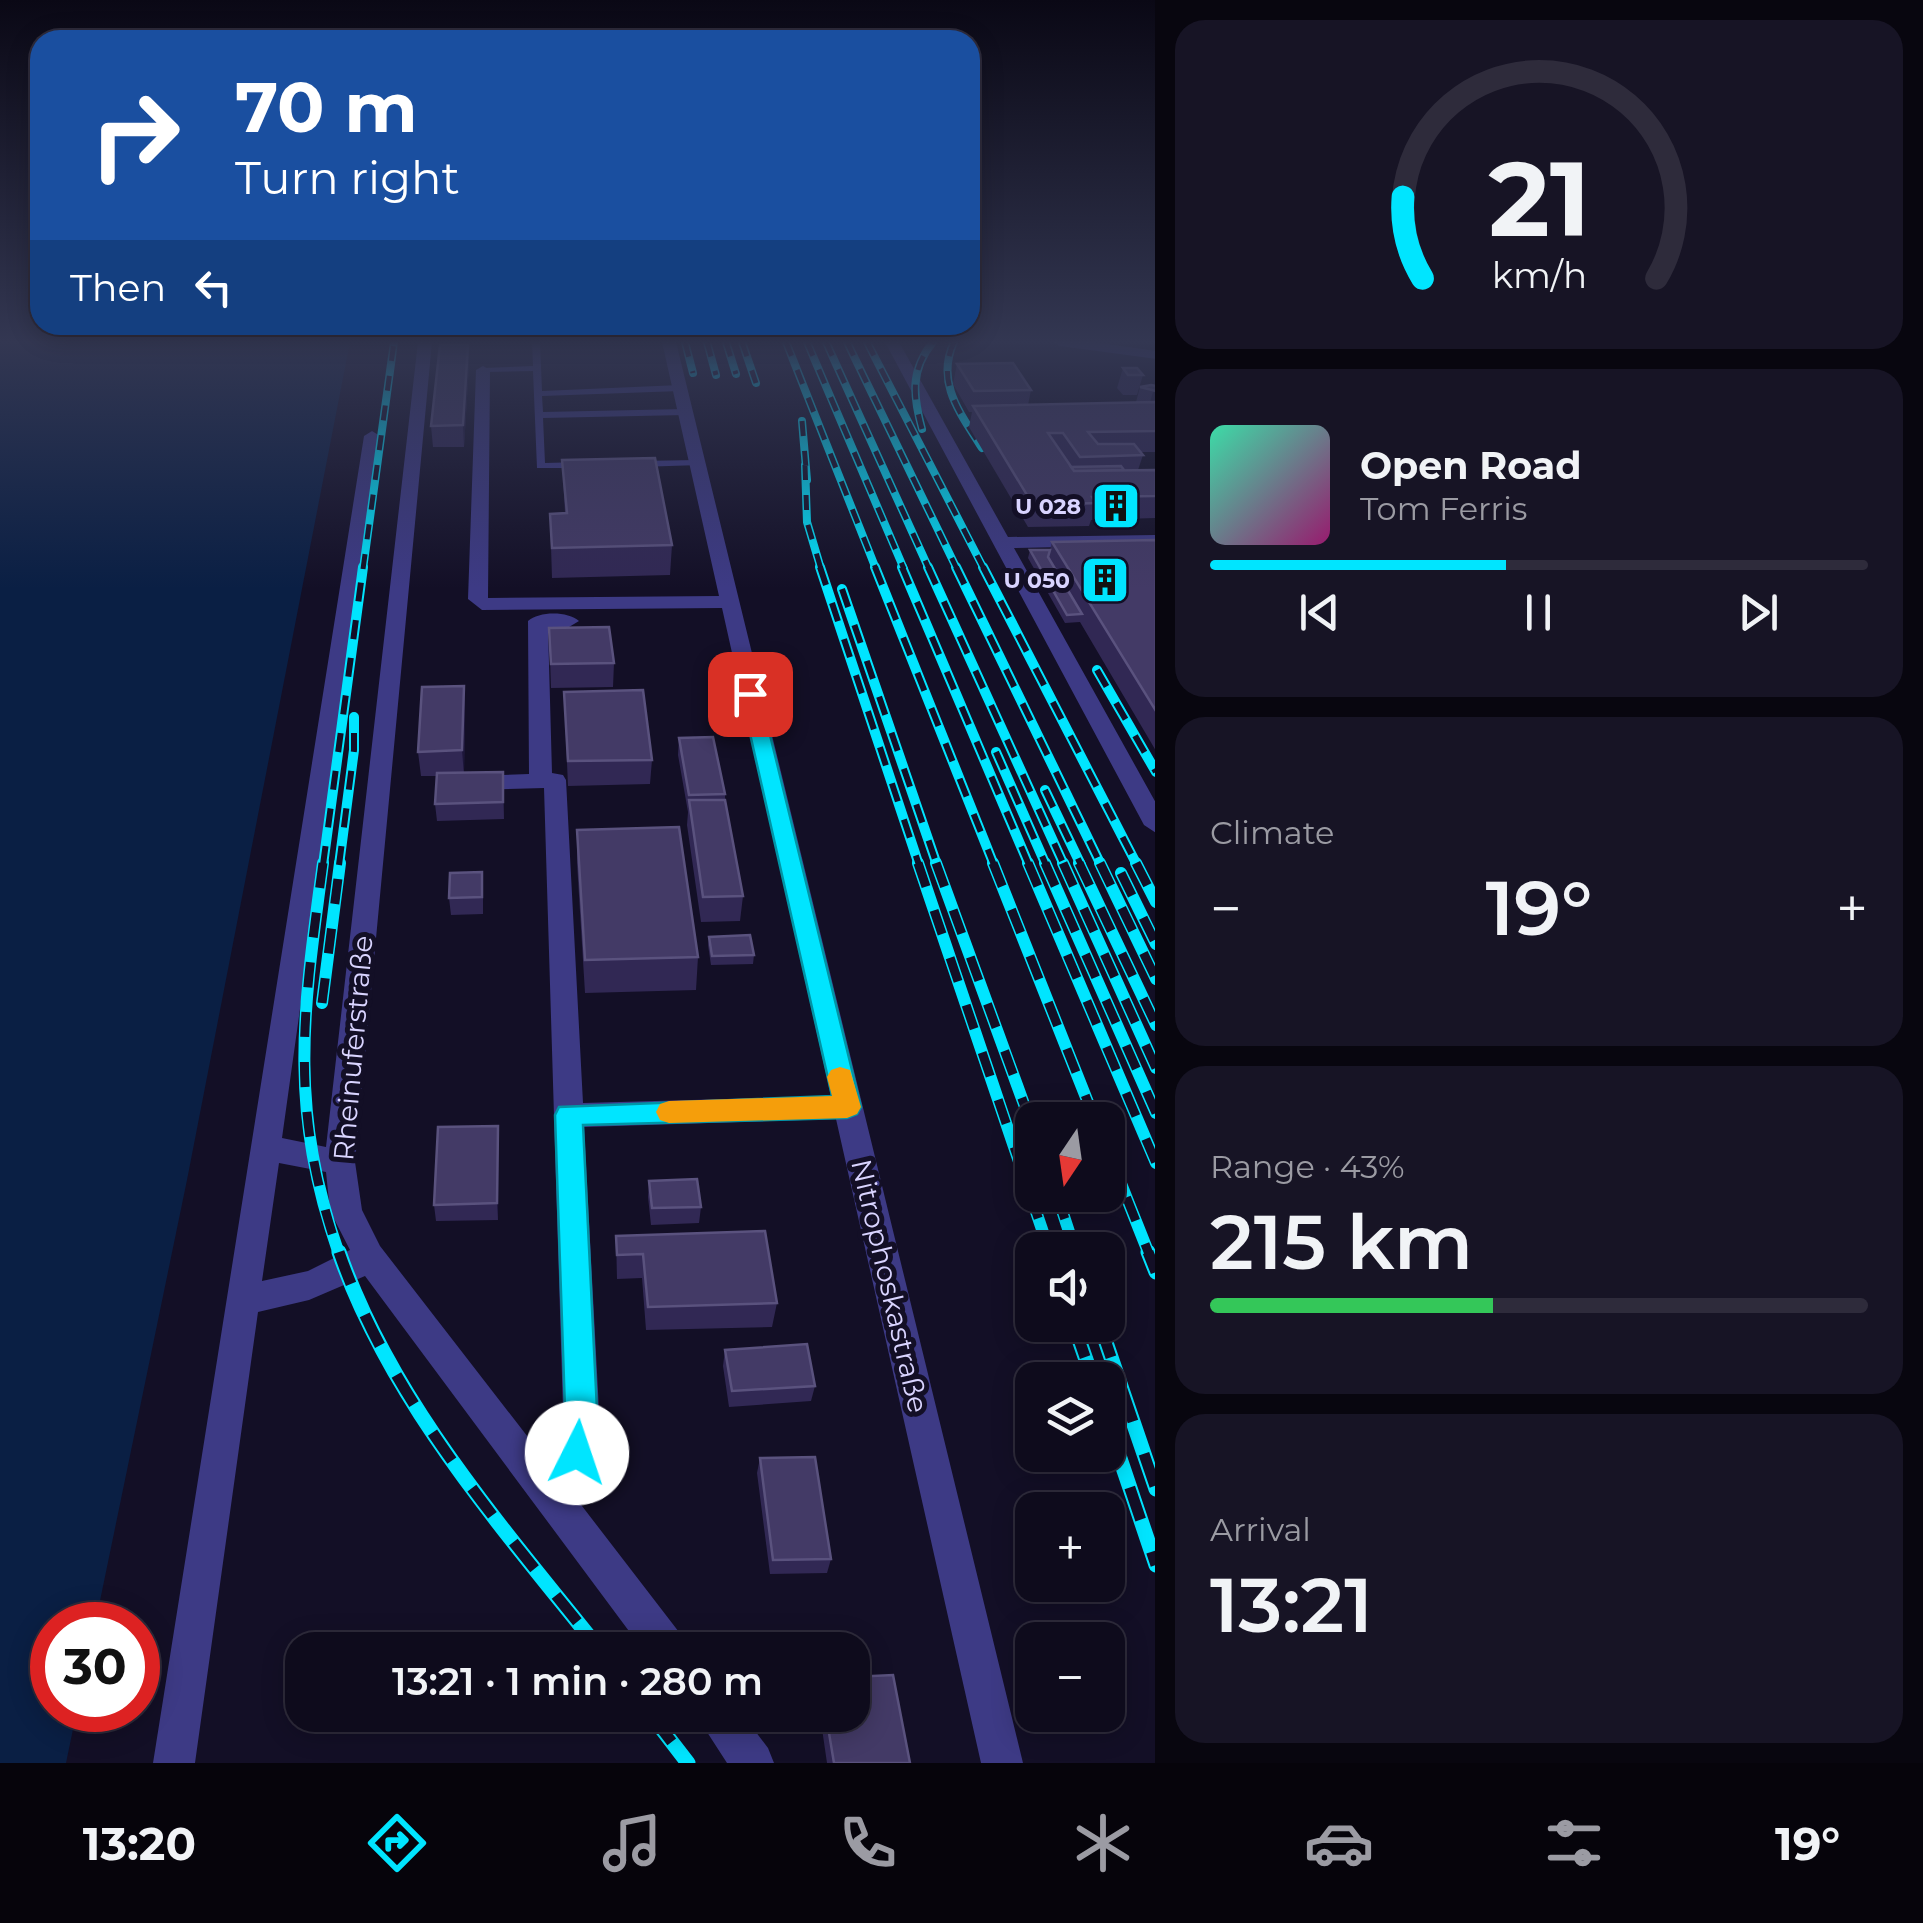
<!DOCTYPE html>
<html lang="en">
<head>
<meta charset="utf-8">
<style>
  :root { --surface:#0e0b1c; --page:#171425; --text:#f1f3f6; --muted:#9b9ba3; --line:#2e2b3b; --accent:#00e5ff }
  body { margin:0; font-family:Montserrat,sans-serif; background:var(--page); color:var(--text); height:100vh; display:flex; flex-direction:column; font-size:38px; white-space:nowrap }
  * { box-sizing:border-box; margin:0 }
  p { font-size:32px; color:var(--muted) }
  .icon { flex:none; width:55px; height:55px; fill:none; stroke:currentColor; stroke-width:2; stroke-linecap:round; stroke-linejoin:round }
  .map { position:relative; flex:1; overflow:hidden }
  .details { display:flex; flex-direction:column; gap:20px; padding:20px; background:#08060f; width:768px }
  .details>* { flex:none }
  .guide { position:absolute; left:30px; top:30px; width:950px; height:305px; border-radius:30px; box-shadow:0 5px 25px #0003,0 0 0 2px var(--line); background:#1a4fa0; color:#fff; overflow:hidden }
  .needle { width:65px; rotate:193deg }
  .fabs { position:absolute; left:1015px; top:1102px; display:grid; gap:20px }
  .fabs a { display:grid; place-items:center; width:110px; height:110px; border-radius:20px; background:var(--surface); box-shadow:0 5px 25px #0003,0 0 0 2px var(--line); font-size:50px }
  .speed { position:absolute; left:30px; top:1602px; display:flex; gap:20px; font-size:50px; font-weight:700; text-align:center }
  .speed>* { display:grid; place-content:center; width:130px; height:130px; border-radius:50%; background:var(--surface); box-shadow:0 5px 25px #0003,0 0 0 2px var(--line); line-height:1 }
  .speed .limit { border:15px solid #d22; background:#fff; color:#111 }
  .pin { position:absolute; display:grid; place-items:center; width:85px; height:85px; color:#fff; margin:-42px; border-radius:20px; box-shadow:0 5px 15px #0006 }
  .me { position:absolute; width:110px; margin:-55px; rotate:4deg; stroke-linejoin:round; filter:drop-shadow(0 0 8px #0008) }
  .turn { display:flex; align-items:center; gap:35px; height:210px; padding:0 40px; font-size:45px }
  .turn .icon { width:130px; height:130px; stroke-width:2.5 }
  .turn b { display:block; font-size:70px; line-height:85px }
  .then { display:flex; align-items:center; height:95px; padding:0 40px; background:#0003; gap:20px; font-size:38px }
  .big { font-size:75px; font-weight:600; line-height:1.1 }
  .details .tile { flex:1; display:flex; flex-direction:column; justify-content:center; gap:15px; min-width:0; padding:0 35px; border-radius:30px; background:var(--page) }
  .details .dial { align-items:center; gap:0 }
  .dial svg { height:260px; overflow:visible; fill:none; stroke:var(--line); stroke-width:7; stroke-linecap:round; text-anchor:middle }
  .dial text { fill:var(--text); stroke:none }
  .song { display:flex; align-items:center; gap:30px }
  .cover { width:120px; height:120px; border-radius:15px; background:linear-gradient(135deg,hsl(160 70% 55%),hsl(320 70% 35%)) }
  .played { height:10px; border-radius:5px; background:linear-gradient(90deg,var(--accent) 45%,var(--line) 45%) }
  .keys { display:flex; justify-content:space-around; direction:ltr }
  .heat { display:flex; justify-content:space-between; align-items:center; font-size:55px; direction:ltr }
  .charge { height:15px; border-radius:8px; background:linear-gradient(90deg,#34c759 43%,var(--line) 0) }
  .trip { position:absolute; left:285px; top:1632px; width:585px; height:100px; border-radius:30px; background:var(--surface); box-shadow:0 5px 25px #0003,0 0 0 2px var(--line); font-weight:600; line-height:100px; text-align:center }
  .menu { display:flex; height:160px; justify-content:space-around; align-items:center; background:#06040b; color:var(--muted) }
  .menu .icon { width:70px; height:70px }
  .menu .on { color:var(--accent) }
  .menu b { font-size:45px; color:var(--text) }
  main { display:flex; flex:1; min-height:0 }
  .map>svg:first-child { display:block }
</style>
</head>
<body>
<main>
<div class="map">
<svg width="1156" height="1763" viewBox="0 0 1156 1763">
  <rect width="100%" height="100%" fill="#130f26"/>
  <!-- water -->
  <path fill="#0a1f44" d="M 0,342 L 350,342 L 187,1180 L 95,1625 L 52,1625 L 52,1710 L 77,1710 L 66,1763 L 0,1763 Z"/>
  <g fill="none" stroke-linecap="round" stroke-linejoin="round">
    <!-- lane -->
    <path fill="#3d3a85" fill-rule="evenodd" d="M 532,342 L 540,342 L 542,391 L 680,385 L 684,388 L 680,391 L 542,396 L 543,412 L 685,409 L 689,412 L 685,415 L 543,418 L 545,463 L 581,462 L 586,465 L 581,468 L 537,468 L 533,371 L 483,372 L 479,370 L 483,368 L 533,366 Z
      M 697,460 L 700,461 L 700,465 L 638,467 L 633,464 L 638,461 Z"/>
    <!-- street -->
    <path fill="#3d3a85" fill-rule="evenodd" d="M 418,342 L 432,342 L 355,1162 L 362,1210 L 380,1246 L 548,1463 L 559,1447 L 563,1410 L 544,788 L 471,790 L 459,783 L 471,776 L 529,774 L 528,621 C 539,611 568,611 579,621 L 569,627 L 548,627 L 552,773 L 563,775 L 566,780 L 583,1103 L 831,1096 L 722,608 L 482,610 L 468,599 L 476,370 L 483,366 L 490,370 L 488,598 L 719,596 L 662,342 L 676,342 L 1023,1763 L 981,1763 L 836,1119 L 584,1127 L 599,1410 L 595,1453 L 572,1493 L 682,1636 L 688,1650 L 643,1650 L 365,1276 L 309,1300 L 258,1312 L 195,1763 L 153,1763 L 364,436 L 372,431 L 380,436 L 282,1138 L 326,1147 ZM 279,1163 L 326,1172 L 330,1211 L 350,1250 L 308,1271 L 262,1281 Z
      M 885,342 L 899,342 L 1008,537 L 1156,535 L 1156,545 L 1014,548 L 1156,803 L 1156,833 L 1144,825 Z
      M 1053,342 L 1092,342 L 1156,351 L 1156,359 L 1060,346 Z
      M 696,1715 L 743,1715 L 768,1748 L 774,1763 L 727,1763 Z"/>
    <!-- rail-far3 casing -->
    <g stroke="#00e5ff" stroke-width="8">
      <path id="rail-far3" d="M 685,342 L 693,373
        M 707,342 L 716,375
        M 726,342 L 736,374
        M 742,342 L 756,383
        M 786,342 L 876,569
        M 807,342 L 904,569
        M 826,342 L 929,569
        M 847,342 L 957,569
        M 867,342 L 984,569
        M 954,342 C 935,383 961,414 982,448
        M 802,421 L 807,480
        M 922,429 C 913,396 910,370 933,342
        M 805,465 L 807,522 L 821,569
        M 363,569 L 394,342"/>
    </g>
    <!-- rail-far2 casing -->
    <g stroke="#00e5ff" stroke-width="10">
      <path id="rail-far2" d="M 820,567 L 919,865
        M 875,567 L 994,865
        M 902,567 L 1029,865
        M 928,567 L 1064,865
        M 956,567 L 1101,865
        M 983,567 L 1137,865
        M 842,589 L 937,865
        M 1097,670 L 1156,772
        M 996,752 L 1046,865
        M 1045,790 L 1081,865
        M 323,865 L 363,567
        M 339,865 L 354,750 L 354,717"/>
    </g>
    <!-- rail-far1 casing -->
    <g stroke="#00e5ff" stroke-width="12">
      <path id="rail-far1" d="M 323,863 C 303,1012 288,1107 339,1254
        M 918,863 L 1049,1250
        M 936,863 L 1032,1126
        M 993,863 L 1095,1120
        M 1028,863 L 1156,1163
        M 1045,863 L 1156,1113
        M 1063,863 L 1156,1068
        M 1079,863 L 1156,1025
        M 1100,863 L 1156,979
        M 1136,863 L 1156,902
        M 1121,873 L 1156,944
        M 322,1003 L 340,863
        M 1108,1151 L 1149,1254
        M 1057,1195 L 1075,1250"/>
    </g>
    <!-- rail casing -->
    <g stroke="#00e5ff" stroke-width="15">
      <path id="rail" d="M 339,1252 C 391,1402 502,1527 600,1650
        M 1148,1252 L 1156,1272
        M 1074,1325 L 1093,1380
        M 1100,1325 L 1156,1489
        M 1108,1423 L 1156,1565
        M 651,1715 L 688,1763"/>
    </g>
    <!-- rail-far3 -->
    <use href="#rail-far3" stroke="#130f26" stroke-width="5" stroke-dasharray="15" stroke-linecap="butt"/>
    <!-- rail-far2 -->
    <use href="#rail-far2" stroke="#130f26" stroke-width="6" stroke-dasharray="19" stroke-linecap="butt"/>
    <!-- rail-far1 -->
    <use href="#rail-far1" stroke="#130f26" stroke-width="9" stroke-dasharray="25" stroke-linecap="butt"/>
    <!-- rail -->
    <use href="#rail" stroke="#130f26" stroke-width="11" stroke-dasharray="34" stroke-linecap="butt"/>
  </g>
  <!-- wall -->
  <path fill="#312854" d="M 468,345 L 469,365 L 464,447 L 433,447 L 431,426 Z
    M 957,364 L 1031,390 L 1028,405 L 1136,402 L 1140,387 L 1156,386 L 1156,452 L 1140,452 L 1143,455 L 1138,470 L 1156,470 L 1156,518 L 1091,520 L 1089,526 L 1028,527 L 969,427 L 972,412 L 969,412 L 953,384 Z
    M 1123,368 L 1143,375 L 1137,395 L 1123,395 L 1117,388 Z
    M 562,460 L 672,545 L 670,575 L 552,578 L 550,514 L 565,513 Z
    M 1156,540 L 1156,751 L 1080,622 L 1065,623 L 1028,558 L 1030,550 L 1050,550 L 1052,542 Z
    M 549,628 L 614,663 L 613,687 L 551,688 Z
    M 464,686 L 465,710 L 464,773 L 503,772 L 504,819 L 437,821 L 435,804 L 437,776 L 421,776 L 418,752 Z
    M 564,692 L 652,760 L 650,784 L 568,786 Z
    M 679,738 L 725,794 L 725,800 L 743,896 L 740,921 L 701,922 L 687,825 L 688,812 L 678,755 Z
    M 577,830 L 698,957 L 696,990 L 585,993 L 577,863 Z
    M 483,889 L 483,914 L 451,915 L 449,898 Z
    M 709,937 L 754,955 L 753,964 L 711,965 L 708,945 Z
    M 498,1126 L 498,1220 L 436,1221 L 434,1205 Z
    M 649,1181 L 701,1207 L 699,1223 L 651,1225 L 648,1197 Z
    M 616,1236 L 777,1303 L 772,1327 L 646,1330 L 642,1278 L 617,1279 Z
    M 725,1350 L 815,1386 L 811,1401 L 729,1407 L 723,1366 Z
    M 760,1458 L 831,1559 L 827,1573 L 770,1574 L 757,1473 Z
    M 820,1715 L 852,1715 L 910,1763 L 827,1763 Z"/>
  <!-- shaded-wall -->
  <path fill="#1d163a" d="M 468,345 L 469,365 L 464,447 L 463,425 Z
    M 1156,391 L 1156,410 L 1147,412 L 1153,392 Z
    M 464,686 L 465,710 L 464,775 L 462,750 Z
    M 498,1126 L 499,1143 L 498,1220 L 497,1203 Z"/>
  <!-- building -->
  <path fill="#433a66" stroke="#5a527e" stroke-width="2.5" d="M 440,345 L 468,345 L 463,425 L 431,426 Z
    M 1013,363 L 1031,390 L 974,391 L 957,364 Z
    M 1123,368 L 1137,368 L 1143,375 L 1128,375 Z
    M 1151,385 L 1156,386 L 1156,391 L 1140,387 Z
    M 1156,402 L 1156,431 L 1088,432 L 1098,444 L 1134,444 L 1143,455 L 1080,457 L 1063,433 L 1048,433 L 1074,471 L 1156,470 L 1156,496 L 1092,497 L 1096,503 L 1033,505 L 973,406 Z
    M 655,458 L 672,545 L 552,548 L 550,514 L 567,513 L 562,460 Z
    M 1121,466 L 1124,470 L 1074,471 L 1071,467 Z
    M 1156,540 L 1156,711 L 1052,542 Z
    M 1030,550 L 1050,550 L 1048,557 L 1082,614 L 1067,615 Z
    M 609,627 L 614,663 L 551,664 L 549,628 Z
    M 464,686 L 462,750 L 418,752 L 422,687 Z
    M 643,690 L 652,760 L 568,761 L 564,692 Z
    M 713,737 L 725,794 L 689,795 L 679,738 Z
    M 503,772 L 503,802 L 435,804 L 437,773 Z
    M 689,800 L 725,800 L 743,896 L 703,897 Z
    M 679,827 L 698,957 L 585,960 L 577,830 Z
    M 482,872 L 482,897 L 449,898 L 450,873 Z
    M 750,935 L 754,955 L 712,956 L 709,937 Z
    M 498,1126 L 497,1203 L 434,1205 L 438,1127 Z
    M 697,1179 L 701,1207 L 652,1208 L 649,1181 Z
    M 765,1231 L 777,1303 L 648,1307 L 643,1254 L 617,1255 L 616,1236 Z
    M 807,1344 L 815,1386 L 732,1391 L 725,1350 Z
    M 815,1457 L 831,1559 L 773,1560 L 760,1458 Z
    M 893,1675 L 910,1763 L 834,1763 L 826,1715 L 852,1715 L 852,1677 Z"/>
  <!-- sky -->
  <linearGradient id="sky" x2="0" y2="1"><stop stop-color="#0a0815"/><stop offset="0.58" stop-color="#333752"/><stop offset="1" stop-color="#333752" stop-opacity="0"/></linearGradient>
  <rect width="1156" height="589" fill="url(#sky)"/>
  <!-- route -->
  <path fill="#00e5ff" stroke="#0095a6" stroke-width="2.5" d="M 750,688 L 760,694 L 861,1107 L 857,1114 L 847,1118 L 583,1125 L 597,1410 L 594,1453 L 589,1465 L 577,1470 L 565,1465 L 560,1453 L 565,1410 L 555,1115 L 559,1107 L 832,1096 L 741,694 Z"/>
  <!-- slow -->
  <path fill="#f59e0b" d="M 840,1067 L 850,1070 L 861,1107 L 857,1114 L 847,1118 L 669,1123 L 660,1120 L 656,1112 L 660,1104 L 669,1101 L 832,1096 L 827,1077 L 831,1070 Z"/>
  <!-- icons -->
  <defs>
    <g id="building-square" transform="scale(2.5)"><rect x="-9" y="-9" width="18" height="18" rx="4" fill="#00e5ff" stroke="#130f26"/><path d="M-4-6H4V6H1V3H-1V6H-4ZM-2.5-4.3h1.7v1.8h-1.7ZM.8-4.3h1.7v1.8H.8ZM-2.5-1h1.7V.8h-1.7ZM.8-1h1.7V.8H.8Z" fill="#111"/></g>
  </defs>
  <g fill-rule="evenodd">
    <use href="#building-square" x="1116" y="506"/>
    <use href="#building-square" x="1105" y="580"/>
  </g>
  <g text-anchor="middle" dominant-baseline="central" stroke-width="10" stroke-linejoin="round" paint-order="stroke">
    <!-- far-poi labels -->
    <g font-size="22" font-weight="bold" fill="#d9d4ff" stroke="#130f26" text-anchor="end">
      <text x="1081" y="506">U 028</text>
      <text x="1070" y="580">U 050</text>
    </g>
    <!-- street labels -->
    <g font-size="28" fill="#d9d4ff" stroke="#130f26">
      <text transform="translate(353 1048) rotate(-85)">Rheinuferstraße</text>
      <text transform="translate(890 1286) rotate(77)">Nitrophoskastraße</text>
    </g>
  </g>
</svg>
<div class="fabs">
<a><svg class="needle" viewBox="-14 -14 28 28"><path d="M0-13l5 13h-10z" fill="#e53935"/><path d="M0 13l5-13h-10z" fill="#9b9ba3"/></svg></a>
<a><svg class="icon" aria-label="sound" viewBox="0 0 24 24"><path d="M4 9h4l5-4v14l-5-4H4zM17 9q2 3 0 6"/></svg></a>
<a><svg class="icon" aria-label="layers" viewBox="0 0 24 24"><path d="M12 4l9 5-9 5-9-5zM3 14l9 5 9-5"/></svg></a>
<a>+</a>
<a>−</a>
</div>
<div class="speed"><div class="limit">30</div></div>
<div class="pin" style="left:750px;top:694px;background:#d93025"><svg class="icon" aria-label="arrive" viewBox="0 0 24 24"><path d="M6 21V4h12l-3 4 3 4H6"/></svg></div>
<svg class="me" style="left:577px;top:1453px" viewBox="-20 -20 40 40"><circle r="19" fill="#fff"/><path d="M0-13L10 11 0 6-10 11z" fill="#00e5ff"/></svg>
<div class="trip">13:21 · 1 min · 280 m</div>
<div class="guide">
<div class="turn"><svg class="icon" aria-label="right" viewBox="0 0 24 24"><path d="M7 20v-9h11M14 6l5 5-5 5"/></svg><div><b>70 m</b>Turn right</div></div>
<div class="then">Then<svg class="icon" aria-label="left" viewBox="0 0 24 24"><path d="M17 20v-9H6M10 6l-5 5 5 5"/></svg></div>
</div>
</div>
<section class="details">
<div class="tile dial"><svg viewBox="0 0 100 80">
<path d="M14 69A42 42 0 1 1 86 69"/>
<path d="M14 69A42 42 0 0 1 8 44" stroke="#00e5ff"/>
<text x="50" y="56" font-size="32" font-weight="700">21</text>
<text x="50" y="72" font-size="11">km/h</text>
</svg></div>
<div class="tile">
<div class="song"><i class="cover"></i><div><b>Open Road</b><p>Tom Ferris</p></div></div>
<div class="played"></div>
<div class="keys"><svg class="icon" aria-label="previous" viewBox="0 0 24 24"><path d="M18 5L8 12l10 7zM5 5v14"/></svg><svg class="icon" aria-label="pause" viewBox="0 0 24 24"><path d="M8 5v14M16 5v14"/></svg><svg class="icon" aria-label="next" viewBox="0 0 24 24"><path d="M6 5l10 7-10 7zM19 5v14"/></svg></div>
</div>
<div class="tile"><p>Climate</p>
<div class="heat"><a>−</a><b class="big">19°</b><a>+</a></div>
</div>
<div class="tile"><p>Range · 43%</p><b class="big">215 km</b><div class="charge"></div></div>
<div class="tile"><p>Arrival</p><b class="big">13:21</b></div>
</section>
</main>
<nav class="menu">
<b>13:20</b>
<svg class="icon on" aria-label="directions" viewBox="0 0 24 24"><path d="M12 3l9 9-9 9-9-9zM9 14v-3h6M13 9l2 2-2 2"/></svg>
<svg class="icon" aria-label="music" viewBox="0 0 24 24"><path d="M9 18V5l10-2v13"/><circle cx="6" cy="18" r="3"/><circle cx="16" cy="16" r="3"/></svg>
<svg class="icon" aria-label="phone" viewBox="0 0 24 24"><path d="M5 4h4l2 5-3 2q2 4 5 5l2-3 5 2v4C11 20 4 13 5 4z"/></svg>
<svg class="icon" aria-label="climate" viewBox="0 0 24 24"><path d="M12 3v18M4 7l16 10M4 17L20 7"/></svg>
<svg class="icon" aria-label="car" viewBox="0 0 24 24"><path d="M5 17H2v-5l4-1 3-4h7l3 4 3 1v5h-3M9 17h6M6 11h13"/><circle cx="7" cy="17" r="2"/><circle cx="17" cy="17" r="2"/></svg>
<svg class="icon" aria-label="filters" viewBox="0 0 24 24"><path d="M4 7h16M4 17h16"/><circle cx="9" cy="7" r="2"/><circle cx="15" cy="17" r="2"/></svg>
<b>19°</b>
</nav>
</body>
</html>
